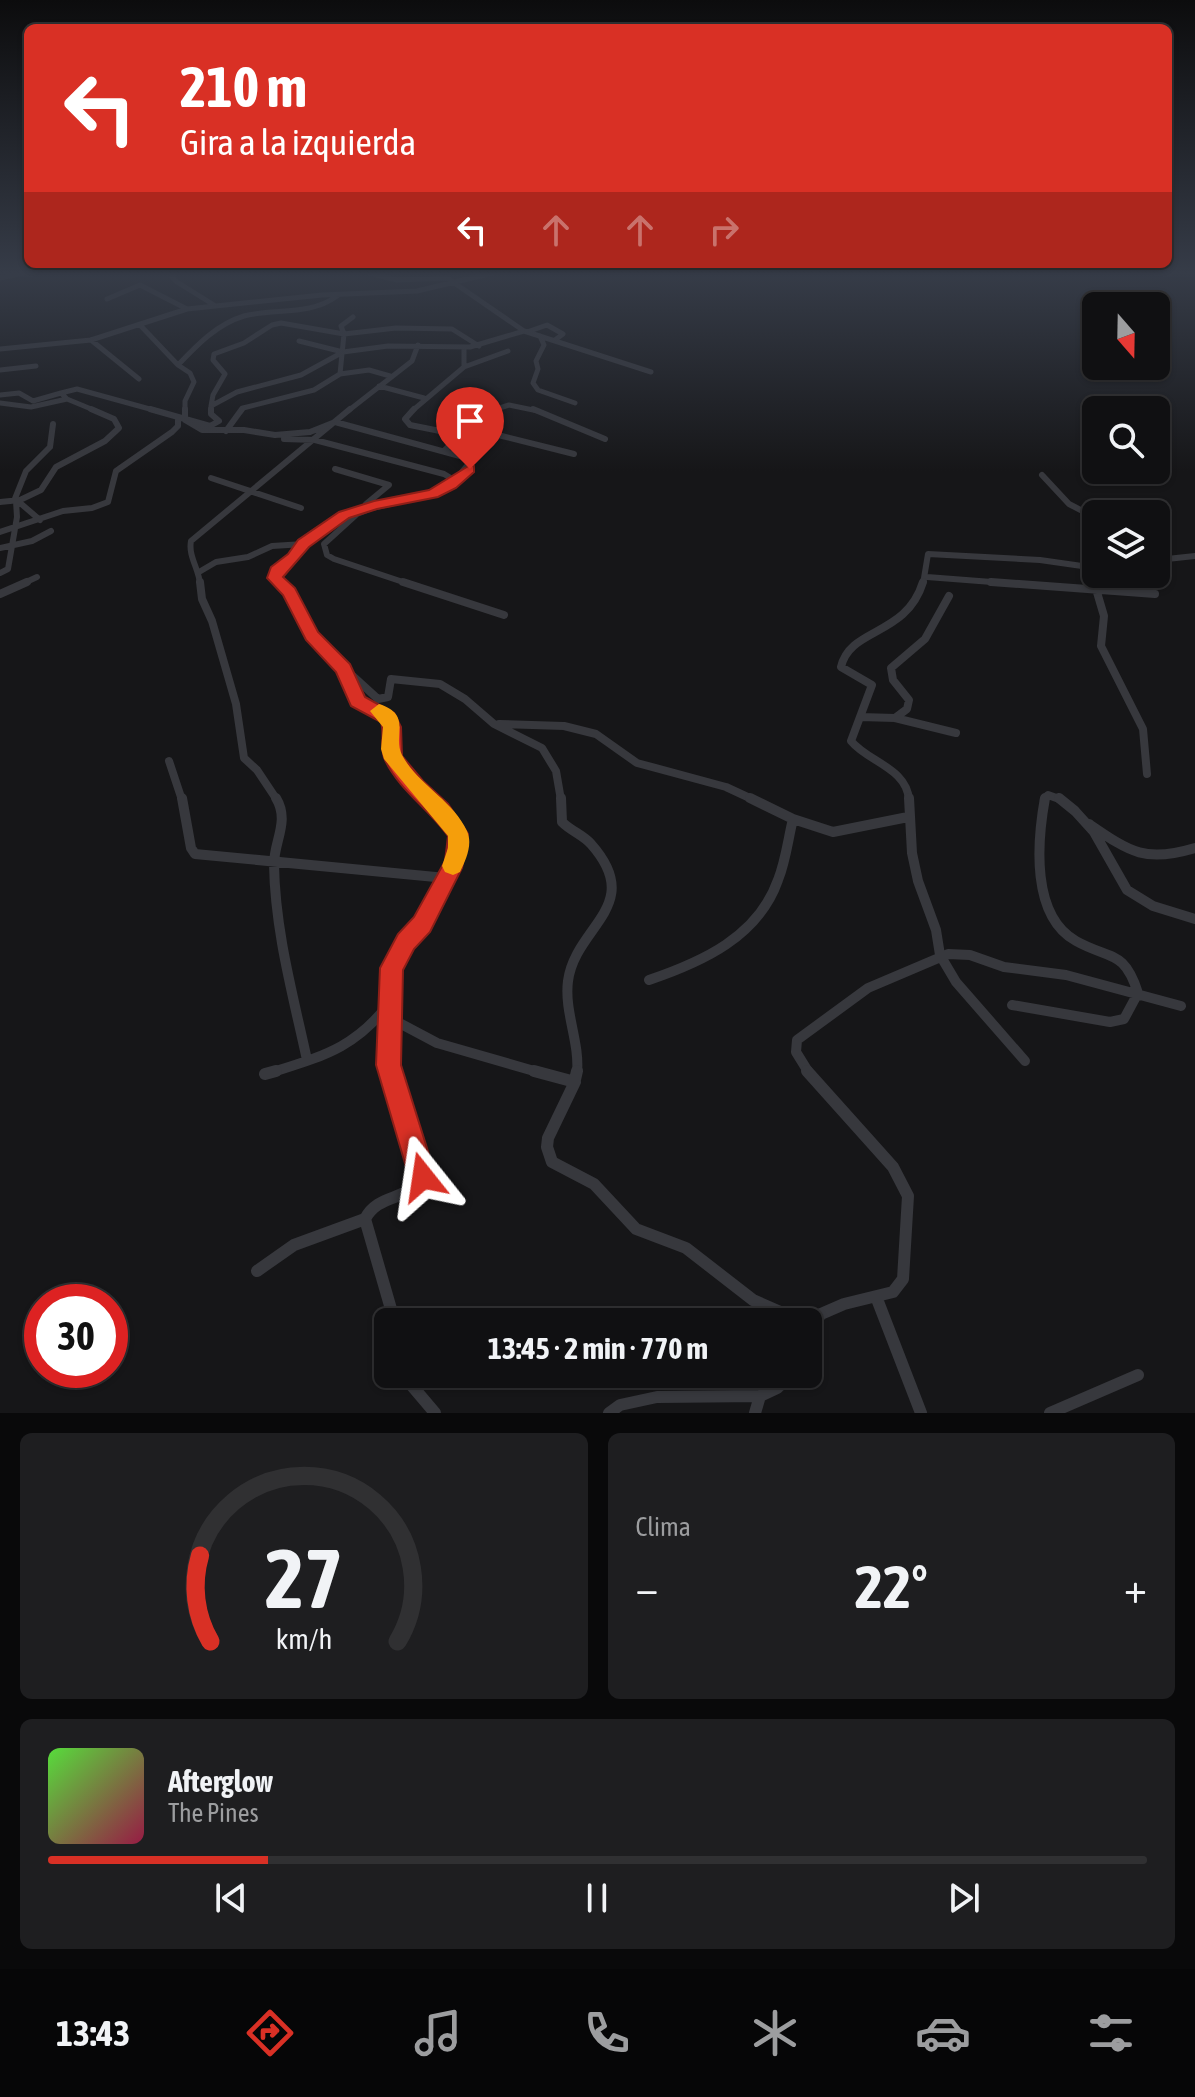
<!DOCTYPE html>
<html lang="es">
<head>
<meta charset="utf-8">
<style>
  :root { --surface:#101012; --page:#1e1e20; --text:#f1f3f6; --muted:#9c9d9f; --line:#303032; --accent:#d93025 }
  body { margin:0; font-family:"Asap Condensed",sans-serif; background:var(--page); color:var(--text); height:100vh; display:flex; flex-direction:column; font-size:30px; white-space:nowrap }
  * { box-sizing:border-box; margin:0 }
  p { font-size:26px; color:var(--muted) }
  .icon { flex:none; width:44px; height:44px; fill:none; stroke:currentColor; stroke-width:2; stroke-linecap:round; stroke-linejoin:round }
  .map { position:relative; height:1413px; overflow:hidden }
  .drawer { display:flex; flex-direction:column; gap:20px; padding:20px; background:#09090a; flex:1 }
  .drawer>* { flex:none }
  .banner { position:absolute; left:24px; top:24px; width:1148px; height:244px; border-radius:12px; box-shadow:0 2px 6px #0004,0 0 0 2px var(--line); background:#d93025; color:#fff; overflow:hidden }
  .needle { width:52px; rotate:160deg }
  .controls { position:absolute; left:1082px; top:292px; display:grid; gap:16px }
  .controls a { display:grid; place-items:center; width:88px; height:88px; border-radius:12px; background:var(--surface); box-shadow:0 2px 6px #0004,0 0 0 2px var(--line); font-size:40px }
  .speed { position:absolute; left:24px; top:1284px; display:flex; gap:16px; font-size:40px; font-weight:700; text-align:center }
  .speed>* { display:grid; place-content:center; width:104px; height:104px; border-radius:50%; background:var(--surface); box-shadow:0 2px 6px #0004,0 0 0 2px var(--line); line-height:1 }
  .speed .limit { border:12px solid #d22; background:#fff; color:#111 }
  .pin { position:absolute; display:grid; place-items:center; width:68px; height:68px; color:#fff; margin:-82px -34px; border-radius:50% 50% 50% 0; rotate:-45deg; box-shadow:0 0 8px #0007 }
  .pin .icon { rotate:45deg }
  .me { position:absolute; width:88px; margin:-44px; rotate:345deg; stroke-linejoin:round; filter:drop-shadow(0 0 6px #0008) }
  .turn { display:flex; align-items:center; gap:28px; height:168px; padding:0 24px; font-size:36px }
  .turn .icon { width:104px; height:104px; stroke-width:2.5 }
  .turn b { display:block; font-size:56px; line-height:68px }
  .lanes { display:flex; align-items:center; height:76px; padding:0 24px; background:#0003; justify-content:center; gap:40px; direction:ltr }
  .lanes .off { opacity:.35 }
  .big { font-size:60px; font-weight:700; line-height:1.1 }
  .drawer .card { flex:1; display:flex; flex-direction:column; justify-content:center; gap:12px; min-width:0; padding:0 28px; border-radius:12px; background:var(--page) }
  .drawer .dial { align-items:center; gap:0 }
  .dial svg { height:208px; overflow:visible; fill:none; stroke:var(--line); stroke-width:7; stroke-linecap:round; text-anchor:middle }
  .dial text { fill:var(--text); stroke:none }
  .song { display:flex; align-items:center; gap:24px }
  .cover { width:96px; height:96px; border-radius:12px; background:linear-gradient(135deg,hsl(110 70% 55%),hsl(340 70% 35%)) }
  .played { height:8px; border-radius:4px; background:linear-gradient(90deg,var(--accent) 20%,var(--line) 20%) }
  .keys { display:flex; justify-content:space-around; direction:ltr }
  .heat { display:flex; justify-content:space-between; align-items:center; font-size:44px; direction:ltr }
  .drawer .tiles { flex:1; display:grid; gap:20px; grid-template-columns:1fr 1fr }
  .card:last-child { grid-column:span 2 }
  .trip { position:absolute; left:374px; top:1308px; width:448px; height:80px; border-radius:12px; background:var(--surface); box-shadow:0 2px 6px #0004,0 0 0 2px var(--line); font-weight:700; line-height:80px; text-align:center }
  .tab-bar { display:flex; height:128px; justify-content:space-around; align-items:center; background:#060607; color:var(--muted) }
  .tab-bar .icon { width:56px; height:56px }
  .tab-bar .current { color:var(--accent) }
  .tab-bar b { font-size:36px; color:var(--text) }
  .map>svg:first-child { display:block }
</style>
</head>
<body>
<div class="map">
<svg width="1195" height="1413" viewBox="0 0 1195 1413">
  <rect width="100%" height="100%" fill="#161618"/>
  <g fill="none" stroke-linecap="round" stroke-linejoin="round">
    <!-- street-far4 -->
    <path stroke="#37383d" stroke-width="5" d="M 175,273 L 172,277 L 177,282 L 214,305
      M 369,273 L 397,280 L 447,278 L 524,331 L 651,372
      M 1155,273 L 1170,273
      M 0,278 L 23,273
      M 107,299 L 140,285 L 187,309
      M 140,325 L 178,365
      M 527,332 L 547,325 L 563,334 L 555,340
      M 540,336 L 544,345 L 536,361 L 538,369 L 533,383 L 538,390 L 575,403
      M 91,340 L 139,379
      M 299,341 L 343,352
      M 0,349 L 91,340 L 187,309 L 322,295 L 417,291 L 493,273
      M 464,367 L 508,351
      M 0,370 L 36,366
      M 340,374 L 369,370 L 390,376
      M 379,386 L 424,398
      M 0,395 L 19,393 L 33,401 L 61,393
      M 0,403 L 31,407 L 67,399
      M 211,406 L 213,395 L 225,374 L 213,360 L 214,354 L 244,343 L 272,325 L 281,323 L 344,334 L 396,328 L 452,329 L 479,346
      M 96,411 L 67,399 L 61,393 L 77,389 L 157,411
      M 185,411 L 185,401 L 194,382 L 190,373 L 178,365 C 197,345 217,324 244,316 C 275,308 310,316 337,296
      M 211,411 L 211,406 L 237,392 L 301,375 L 343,352 L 388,346 L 470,347 L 524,331
      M 241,411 L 243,408 L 314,390 L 340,374 L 344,334 L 341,326 L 353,317
      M 348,411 L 412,361 L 418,345
      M 412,411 L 464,367 L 464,347
      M 490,411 L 509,405 L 538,411"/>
    <!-- street-far3 -->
    <path stroke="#37383d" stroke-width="6" d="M 150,409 L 210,426 L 219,421 L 211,414 L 211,409
      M 185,409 L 185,420 L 202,430 L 244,430 L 275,435 L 310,432 L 335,422 L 471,459
      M 414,409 L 405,419 L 410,425 L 460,435
      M 533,409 L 605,439
      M 226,431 L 242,409
      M 284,439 L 315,440 L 444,474 L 449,477 L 451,485
      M 444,451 L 482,414 L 496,409
      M 335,469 L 389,485 L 366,504
      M 1042,475 L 1069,504 L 1096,518
      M 211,478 L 301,508
      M 14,501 L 26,471 L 50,447 L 53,424
      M 0,502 L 20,500 L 41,490 L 56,467 L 105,441 L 119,428 L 114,419 L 91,409
      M 19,502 L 40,520
      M 0,532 L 63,511 L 92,508 L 108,502 L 116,471 L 172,432 L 178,426 L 178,418
      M 0,548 L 32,541 L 51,531
      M 1156,553 L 1167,559
      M 1090,567 L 1095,584
      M 199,572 L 216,562 L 248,557 L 272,546 L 304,544 L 351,513
      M 0,573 L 8,569 L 17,517 L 16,501
      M 1156,573 L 1161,571 L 1167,559 L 1195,556
      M 927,577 L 1018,584
      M 22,584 L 37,577
      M 200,584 C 199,569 188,556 191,541 L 350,409
      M 280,584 L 274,578 L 276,573 L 304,544
      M 409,584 L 334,559 L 327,555 L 324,544 L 357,514 L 372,508 L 434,494 L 451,485 L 494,434 L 574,454
      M 923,584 L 928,554 L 1040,560 L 1096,568"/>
    <!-- street-far2 -->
    <path stroke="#37383d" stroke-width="8" d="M 200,582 L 202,599 L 212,621 L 236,704 L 244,758 L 257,770 L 277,800
      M 278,582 L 289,592 L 312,635 L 344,668 L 358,701 L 388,718 L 392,727 L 394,759 L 431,800
      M 403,582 L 504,615
      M 991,582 L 1155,594
      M 1094,582 L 1104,616 L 1101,646 L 1143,729 L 1147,774
      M 0,594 L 27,582
      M 344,668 L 378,699 L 388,697 L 391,679 L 440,684 L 465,699 L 494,724 L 542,748 L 556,771 L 561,800
      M 860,717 L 895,718 L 956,733
      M 895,718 L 907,709 L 909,700 L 893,680 L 891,668 L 925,639 L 949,596
      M 499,724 L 564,726 L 596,734 L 637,763 L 726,787 L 754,800
      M 169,761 L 182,800
      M 909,800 C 907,768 868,762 851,741 L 872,685 L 841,667 C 850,627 906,637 923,582
      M 1044,800 L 1048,795 L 1062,800"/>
    <!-- street-far1 -->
    <path stroke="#37383d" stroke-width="10" d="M 182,798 L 191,848 L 195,854 L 446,878
      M 276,798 C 290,821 274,841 274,864 C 275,931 293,995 307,1060
      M 561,798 L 562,822 C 571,831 583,835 591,844 C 646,906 575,926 568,981 C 564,1012 580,1042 577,1073
      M 750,798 L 793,819 L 833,832 L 908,817
      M 909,798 L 912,853 L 918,881 L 936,930 L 940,955 L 956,982 L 1025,1061
      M 1059,798 L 1075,811 L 1094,832 L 1127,890 L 1153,906 L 1195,919
      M 1089,824 C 1130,852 1145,863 1195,848
      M 649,980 C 702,962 758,937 778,880 C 786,860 788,839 793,819
      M 1012,1005 L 1110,1022 L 1124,1019 L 1138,993 C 1124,949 1110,960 1076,941 C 1031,916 1037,842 1045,798
      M 390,1018 L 437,1043 L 541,1073
      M 270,1073 C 323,1056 356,1048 391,1001
      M 391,1073 L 388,1065 L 391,968 L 406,941 L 422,925 L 455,862 L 458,834 L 428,798
      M 809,1073 L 796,1052 L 797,1040 L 868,988 L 948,954 L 970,955 L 1004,967 L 1066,975 L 1181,1006"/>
    <!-- street -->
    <path stroke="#37383d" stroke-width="12" d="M 390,1071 L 421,1164 C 419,1206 381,1188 365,1219 L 391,1309 L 391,1322
      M 534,1071 L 575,1082
      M 577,1071 L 574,1084 L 548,1138 L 547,1147 L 552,1162 L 594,1184 L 636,1229 L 686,1248 L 753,1300 L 803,1322
      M 807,1071 L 893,1167 L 908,1196 L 903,1279 L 893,1292 L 844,1304 L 821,1314 L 808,1332
      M 265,1074 L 276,1071
      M 257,1271 L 294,1245 L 365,1219
      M 877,1299 L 921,1413
      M 402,1374 L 435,1413
      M 609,1413 L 620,1405 L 657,1397 L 760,1396 L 777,1388 L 792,1374
      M 755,1413 L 760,1396
      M 1050,1413 L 1138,1375"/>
  </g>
  <!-- sky -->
  <linearGradient id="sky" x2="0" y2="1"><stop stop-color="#0c0c0d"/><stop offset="0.58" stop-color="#363c48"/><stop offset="1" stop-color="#363c48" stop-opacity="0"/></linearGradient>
  <rect width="1195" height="471" fill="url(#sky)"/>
  <!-- route -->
  <path fill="#d93025" stroke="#8d1f18" stroke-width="2" d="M 470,465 L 474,466 L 474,472 L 456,488 L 438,497 L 377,509 L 349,518 L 309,547 L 283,577 L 295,588 L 318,632 L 350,664 L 365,697 L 394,713 L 401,727 L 402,756 L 423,781 L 448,804 L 468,834 L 462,868 L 430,932 L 414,949 L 403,970 L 401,1065 L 436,1177 L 432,1186 L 423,1190 L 413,1186 L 409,1177 L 376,1065 L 380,968 L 398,934 L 414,917 L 445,861 L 448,836 C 429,809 399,790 385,760 C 379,748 385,735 381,722 L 351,706 L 336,672 L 306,640 L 283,595 L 267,578 L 271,567 L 288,554 L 298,540 L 339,512 L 374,501 L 429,490 Z"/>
  <!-- slow -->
  <path fill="#f59e0b" d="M 379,704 C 413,715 392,735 402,755 C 418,785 453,800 467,831 C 473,844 466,860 460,872 L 453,875 L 445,872 L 442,866 L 448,848 L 448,836 L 384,759 L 381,749 L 383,727 L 370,711 Z"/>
</svg>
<div class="controls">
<a><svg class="needle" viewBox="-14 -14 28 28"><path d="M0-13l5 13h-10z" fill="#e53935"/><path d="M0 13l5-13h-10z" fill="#9c9d9f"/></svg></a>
<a><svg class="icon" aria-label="search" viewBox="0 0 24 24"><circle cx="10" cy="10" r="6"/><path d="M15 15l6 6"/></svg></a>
<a><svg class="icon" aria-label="layers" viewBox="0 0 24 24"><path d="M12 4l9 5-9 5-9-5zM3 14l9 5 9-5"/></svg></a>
</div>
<div class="speed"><div class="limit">30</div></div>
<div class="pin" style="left:470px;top:469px;background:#d93025"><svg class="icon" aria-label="arrive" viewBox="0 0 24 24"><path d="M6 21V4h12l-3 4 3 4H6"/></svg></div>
<svg class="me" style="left:423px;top:1177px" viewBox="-20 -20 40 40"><path d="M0-17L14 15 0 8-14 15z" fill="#d93025" stroke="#fff" stroke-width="4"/></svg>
<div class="trip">13:45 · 2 min · 770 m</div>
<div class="banner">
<div class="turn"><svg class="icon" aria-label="left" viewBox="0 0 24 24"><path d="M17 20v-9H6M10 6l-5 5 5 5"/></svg><div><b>210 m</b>Gira a la izquierda</div></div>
<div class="lanes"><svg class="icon" aria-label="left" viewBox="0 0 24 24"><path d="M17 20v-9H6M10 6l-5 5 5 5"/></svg><svg class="icon off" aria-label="ahead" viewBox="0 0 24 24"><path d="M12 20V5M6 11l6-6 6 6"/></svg><svg class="icon off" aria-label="ahead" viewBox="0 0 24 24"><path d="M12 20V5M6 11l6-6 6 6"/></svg><svg class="icon off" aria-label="right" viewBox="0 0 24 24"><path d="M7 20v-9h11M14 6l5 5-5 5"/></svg></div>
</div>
</div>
<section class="drawer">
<div class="tiles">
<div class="card dial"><svg viewBox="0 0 100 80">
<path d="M14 69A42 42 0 1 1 86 69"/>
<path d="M14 69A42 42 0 0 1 10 36" stroke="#d93025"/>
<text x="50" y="56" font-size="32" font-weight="700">27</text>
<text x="50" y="72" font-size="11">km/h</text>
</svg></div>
<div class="card"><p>Clima</p>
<div class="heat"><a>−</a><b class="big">22°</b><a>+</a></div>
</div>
<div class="card">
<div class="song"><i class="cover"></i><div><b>Afterglow</b><p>The Pines</p></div></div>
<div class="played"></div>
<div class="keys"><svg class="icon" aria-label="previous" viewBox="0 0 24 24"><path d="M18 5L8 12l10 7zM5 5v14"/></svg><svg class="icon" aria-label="pause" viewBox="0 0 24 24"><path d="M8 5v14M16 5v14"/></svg><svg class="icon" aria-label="next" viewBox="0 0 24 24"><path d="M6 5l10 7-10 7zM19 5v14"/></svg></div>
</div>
</div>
</section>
<nav class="tab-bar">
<b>13:43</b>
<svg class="icon current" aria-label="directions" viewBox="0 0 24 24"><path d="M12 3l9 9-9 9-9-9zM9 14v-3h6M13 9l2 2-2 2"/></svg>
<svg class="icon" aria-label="music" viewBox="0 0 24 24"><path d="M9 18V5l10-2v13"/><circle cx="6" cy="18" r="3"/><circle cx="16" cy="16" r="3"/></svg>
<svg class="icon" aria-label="phone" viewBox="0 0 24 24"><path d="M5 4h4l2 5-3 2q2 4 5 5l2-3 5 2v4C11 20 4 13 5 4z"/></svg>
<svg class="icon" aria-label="climate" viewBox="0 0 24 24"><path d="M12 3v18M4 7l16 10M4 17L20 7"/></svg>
<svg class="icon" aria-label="car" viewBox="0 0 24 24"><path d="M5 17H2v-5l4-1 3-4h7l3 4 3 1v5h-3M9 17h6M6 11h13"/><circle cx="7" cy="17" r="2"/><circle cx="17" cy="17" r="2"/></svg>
<svg class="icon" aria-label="filters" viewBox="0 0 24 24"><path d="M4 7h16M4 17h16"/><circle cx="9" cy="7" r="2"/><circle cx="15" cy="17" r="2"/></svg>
</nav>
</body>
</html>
